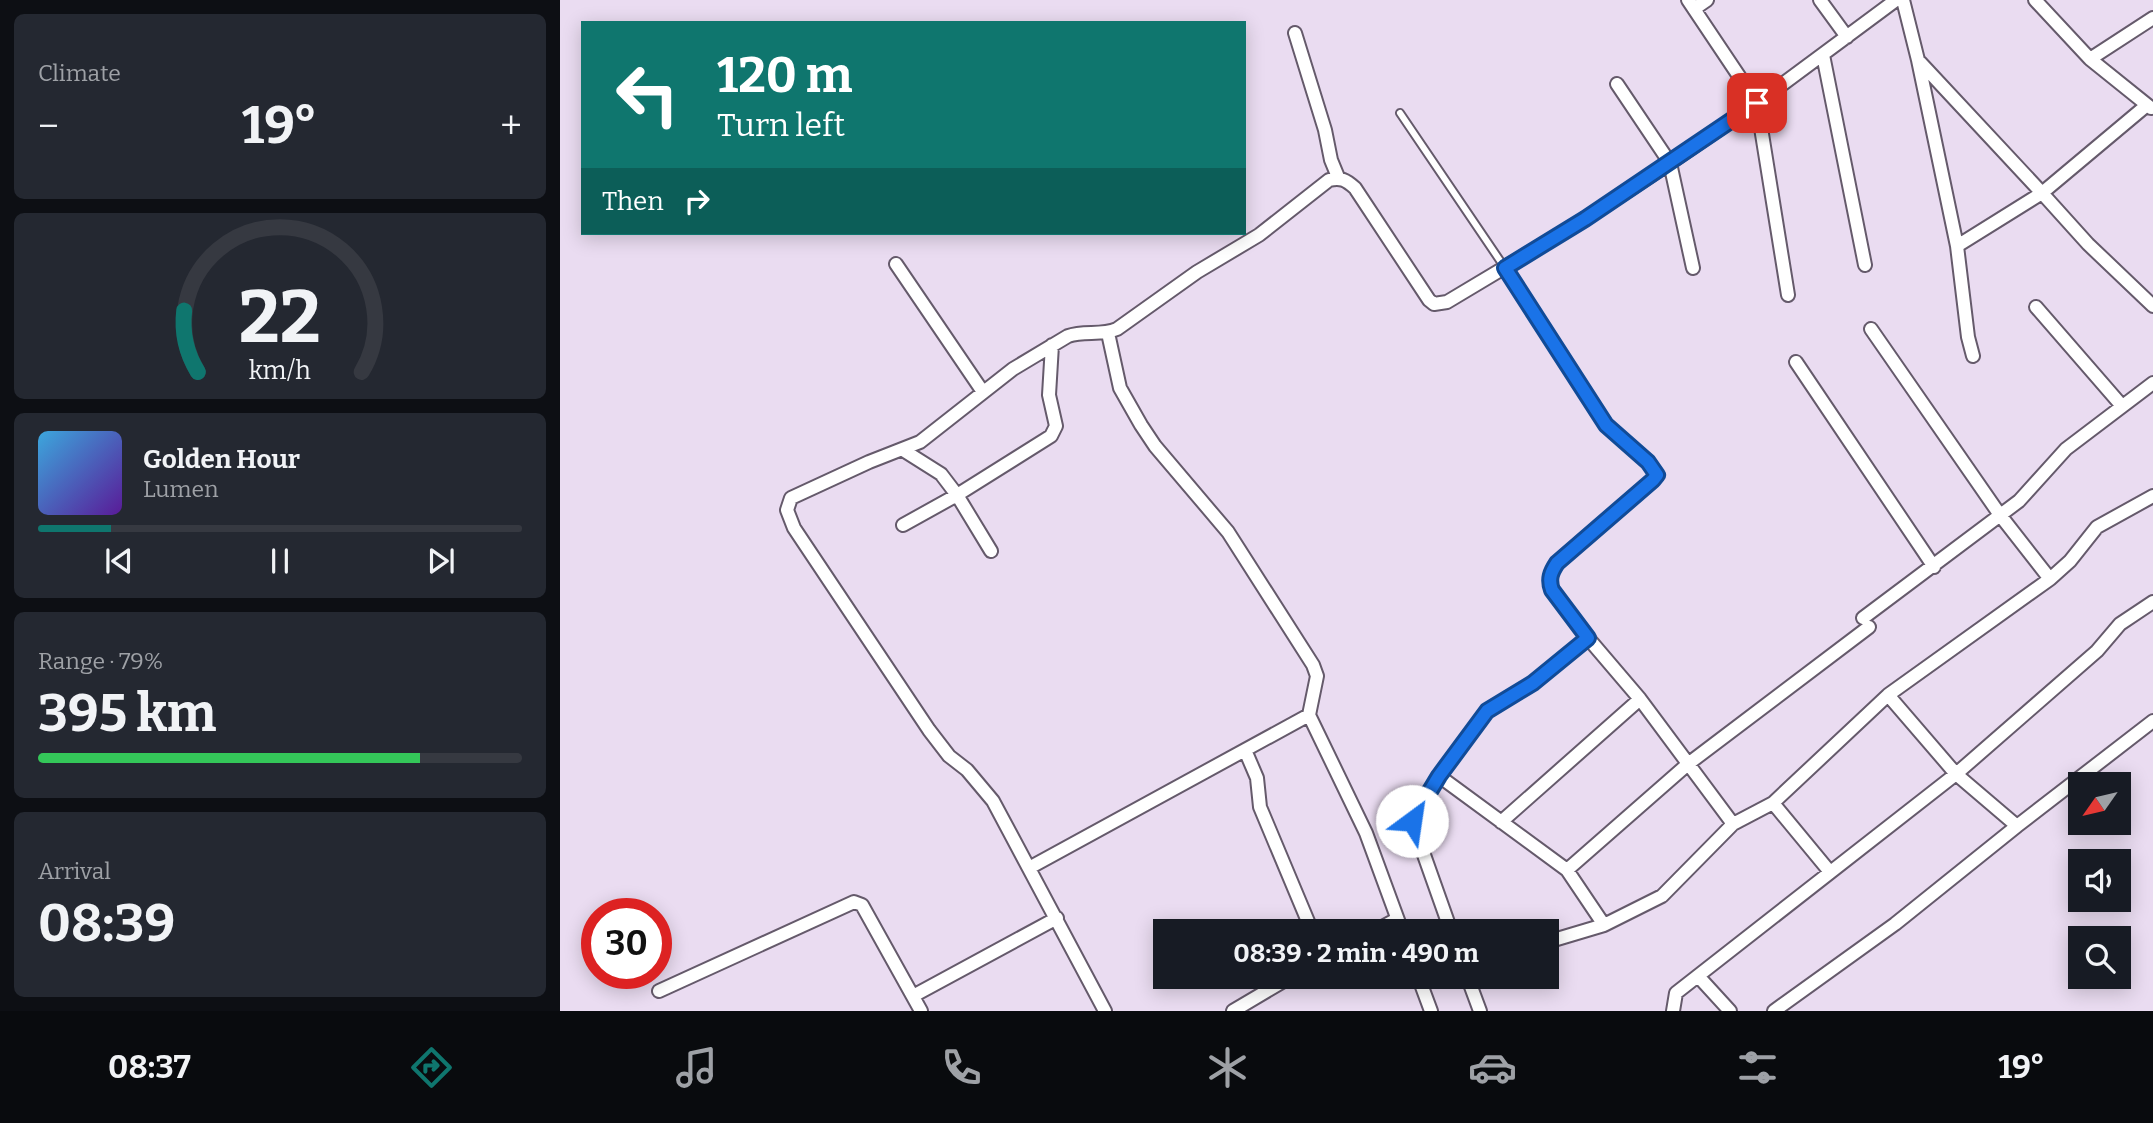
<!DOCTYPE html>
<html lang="en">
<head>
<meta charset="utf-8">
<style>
  :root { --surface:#171b24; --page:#242831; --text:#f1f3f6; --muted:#9ea1a6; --line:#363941; --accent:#0f766e }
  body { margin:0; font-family:Bitter,serif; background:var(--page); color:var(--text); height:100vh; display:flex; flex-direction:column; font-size:26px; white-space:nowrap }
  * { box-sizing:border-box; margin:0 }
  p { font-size:23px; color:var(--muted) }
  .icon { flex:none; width:38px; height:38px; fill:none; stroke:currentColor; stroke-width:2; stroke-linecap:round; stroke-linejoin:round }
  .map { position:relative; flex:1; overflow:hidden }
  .details { display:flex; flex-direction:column; gap:14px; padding:14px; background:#0d0f14; width:560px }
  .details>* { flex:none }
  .hud { position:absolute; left:21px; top:21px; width:665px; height:214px; border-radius:0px; box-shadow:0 4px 18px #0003; background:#0f766e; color:#fff; overflow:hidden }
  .needle { width:46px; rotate:236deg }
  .tools { position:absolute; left:1508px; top:772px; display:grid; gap:14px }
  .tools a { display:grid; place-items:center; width:63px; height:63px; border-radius:0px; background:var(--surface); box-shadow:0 4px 18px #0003; font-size:35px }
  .speed { position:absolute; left:21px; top:898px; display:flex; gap:14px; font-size:35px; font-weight:700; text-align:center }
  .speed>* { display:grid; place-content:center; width:91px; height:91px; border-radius:50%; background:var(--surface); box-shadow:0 4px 18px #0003; line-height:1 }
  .speed .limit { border:10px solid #d22; background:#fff; color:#111 }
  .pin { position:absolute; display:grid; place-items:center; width:60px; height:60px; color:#fff; margin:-30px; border-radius:14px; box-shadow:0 4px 10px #0006 }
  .me { position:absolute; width:77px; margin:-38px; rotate:31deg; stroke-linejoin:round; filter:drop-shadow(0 0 5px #0008) }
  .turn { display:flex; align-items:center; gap:24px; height:147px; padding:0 21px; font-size:32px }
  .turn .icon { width:91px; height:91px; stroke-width:2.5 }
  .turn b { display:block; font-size:49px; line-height:60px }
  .then { display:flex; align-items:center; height:66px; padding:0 21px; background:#0003; gap:14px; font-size:26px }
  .big { font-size:52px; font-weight:700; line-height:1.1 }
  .details .widget { flex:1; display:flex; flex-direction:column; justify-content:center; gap:10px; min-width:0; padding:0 24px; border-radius:10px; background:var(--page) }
  .details .dial { align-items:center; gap:0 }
  .dial svg { height:182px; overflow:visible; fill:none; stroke:var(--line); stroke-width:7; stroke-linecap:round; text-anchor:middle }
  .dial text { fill:var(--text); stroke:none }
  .song { display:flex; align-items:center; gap:21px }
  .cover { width:84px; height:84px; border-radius:10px; background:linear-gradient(135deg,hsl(200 70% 55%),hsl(270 70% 35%)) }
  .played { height:7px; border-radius:4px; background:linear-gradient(90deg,var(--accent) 15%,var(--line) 15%) }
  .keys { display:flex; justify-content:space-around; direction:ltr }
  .heat { display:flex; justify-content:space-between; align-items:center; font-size:38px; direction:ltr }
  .charge { height:10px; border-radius:5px; background:linear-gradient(90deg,#34c759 79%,var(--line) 0) }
  .trip { position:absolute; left:593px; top:919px; width:406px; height:70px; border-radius:0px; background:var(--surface); box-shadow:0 4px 18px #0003; font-weight:700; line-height:70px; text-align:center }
  .dock { display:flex; height:112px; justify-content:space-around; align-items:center; background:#090b0e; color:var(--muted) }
  .dock .icon { width:49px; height:49px }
  .dock .on { color:var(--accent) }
  .dock b { font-size:32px; color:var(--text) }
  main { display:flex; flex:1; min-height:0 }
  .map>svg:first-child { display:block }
</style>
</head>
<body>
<main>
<section class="details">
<div class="widget"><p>Climate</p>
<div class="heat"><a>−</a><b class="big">19°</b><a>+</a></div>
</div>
<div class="widget dial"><svg viewBox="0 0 100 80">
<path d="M14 69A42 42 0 1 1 86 69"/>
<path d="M14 69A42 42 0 0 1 8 42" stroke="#0f766e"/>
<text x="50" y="56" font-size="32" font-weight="700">22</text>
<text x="50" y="72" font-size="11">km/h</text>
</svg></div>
<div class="widget">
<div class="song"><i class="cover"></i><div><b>Golden Hour</b><p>Lumen</p></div></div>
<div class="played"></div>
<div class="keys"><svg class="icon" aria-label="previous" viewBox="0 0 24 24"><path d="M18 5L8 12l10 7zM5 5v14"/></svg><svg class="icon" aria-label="pause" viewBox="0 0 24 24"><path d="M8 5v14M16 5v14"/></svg><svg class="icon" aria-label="next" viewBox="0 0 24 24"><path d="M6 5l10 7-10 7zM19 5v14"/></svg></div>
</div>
<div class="widget"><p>Range · 79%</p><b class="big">395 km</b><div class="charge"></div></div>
<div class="widget"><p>Arrival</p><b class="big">08:39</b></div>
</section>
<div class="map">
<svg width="1593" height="1011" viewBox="0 0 1593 1011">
  <rect width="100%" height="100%" fill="#eadcf1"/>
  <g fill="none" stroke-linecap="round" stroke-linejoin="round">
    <!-- lane casing -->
    <g stroke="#655a6b" stroke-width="10">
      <path id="lane" d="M 840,113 L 945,268"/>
    </g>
    <!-- street casing -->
    <g stroke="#655a6b" stroke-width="16">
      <path id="street" d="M 1128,0 L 1197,103 L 1336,0
        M 1260,0 L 1287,37
        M 1343,0 L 1358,60 L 1482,193 L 1587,105
        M 1475,0 L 1530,59
        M 1134,9 L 1147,0
        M 735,33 L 765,130 L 771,160 L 778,177
        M 1263,55 L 1305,265
        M 1358,60 L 1397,246 L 1408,337 L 1413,356
        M 1591,108 L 1530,59 L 1593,18
        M 1397,246 L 1482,193 L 1528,244 L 1593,306
        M 336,264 L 423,392
        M 1133,268 L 1110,163 L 1197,103 L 1228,295
        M 1476,307 L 1562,406
        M 1311,329 L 1440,515 L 1490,579 L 1328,695
        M 548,333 L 560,388 L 581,425 L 595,446 L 668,532 L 753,665 L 757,676 L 749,715 L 806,833 L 842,931
        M 1236,362 L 1374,567
        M 343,450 L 381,474 L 397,495 L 431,551
        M 343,525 L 397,495 L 491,436 L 496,426 L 489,395 L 492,345
        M 1490,579 L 1510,561 L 1537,527 L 1593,496
        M 1303,618 L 1459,501 L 1506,449 L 1593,383
        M 685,750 L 697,778 L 700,807 L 752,931
        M 879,776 L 1007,870 L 1044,925 L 1102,896 L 1173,824 L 1080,699 L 1028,638 L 992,590 C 988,579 991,572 997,563 L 1093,480 L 1097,475 L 1088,462 L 1046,425 L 945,268
        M 1213,803 L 1270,872
        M 941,822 L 1080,699
        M 1173,824 L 1213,803 L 1328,695 L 1396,774 L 1537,651 L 1560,624 L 1593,602
        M 469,868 L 749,715
        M 1007,870 L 1128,764 L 1309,627
        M 815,931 L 837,919
        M 891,931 L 852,821 L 879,776 L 927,711 L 973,683 L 1028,638
        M 987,942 L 1044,925
        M 858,976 L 871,1011
        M 907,976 L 920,1011
        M 1138,976 L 1170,1011
        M 99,991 L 294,902 L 302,905 L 361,1011
        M 353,996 L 497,918
        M 545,1011 L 433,801 L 407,770 L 389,756 L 369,730 L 234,528 L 227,510 L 231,498 L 309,462 L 360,442 L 453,369 L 508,336 C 524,330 541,336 557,329 L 637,272 L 699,235 L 769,180 C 781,177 786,180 795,188 L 869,300 L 874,304 L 887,302 L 1014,226 L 1110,163 L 1057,84
        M 673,1011 L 732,976
        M 1113,1011 L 1116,993 L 1396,774 L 1457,826 L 1593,721
        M 1214,1011 L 1335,924 L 1457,826"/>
    </g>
    <!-- lane -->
    <use href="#lane" stroke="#fff" stroke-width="6"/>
    <!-- street -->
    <use href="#street" stroke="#fff" stroke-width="12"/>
  </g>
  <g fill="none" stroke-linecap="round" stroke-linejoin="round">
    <!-- route casing -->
    <g stroke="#114b97" stroke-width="18">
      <path id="route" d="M 852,821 L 879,776 L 927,711 L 973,683 L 1028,638 L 992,590 C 988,579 991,572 997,563 L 1093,480 L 1097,475 L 1088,462 L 1046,425 L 945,268 L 1025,219 L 1197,103"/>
    </g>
    <!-- route -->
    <use href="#route" stroke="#1a73e8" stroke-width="12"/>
  </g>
</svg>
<div class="tools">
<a><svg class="needle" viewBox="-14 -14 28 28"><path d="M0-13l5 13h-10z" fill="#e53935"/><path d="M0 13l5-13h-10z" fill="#9ea1a6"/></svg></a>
<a><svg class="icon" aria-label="sound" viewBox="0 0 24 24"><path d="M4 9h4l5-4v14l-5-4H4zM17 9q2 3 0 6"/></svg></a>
<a><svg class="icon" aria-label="search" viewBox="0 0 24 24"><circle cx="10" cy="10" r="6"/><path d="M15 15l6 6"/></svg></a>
</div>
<div class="speed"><div class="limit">30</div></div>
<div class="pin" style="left:1197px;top:103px;background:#d93025"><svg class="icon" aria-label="arrive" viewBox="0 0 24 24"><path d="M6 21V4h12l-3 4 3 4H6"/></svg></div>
<svg class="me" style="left:852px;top:821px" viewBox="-20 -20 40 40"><circle r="19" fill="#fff"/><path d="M0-13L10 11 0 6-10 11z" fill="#1a73e8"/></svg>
<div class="trip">08:39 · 2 min · 490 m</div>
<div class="hud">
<div class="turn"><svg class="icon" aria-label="left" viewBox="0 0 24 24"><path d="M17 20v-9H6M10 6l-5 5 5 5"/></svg><div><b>120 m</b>Turn left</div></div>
<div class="then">Then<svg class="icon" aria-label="right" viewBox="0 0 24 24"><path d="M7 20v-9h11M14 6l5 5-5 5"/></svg></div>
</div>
</div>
</main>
<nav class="dock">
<b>08:37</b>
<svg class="icon on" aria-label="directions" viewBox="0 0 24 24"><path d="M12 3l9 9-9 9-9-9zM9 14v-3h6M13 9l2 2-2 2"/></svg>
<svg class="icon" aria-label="music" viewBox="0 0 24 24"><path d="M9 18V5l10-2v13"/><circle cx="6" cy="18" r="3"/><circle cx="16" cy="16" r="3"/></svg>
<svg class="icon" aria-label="phone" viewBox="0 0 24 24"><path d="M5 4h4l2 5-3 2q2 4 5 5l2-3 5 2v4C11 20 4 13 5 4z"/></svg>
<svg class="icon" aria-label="climate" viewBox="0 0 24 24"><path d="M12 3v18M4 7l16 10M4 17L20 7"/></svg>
<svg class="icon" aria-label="car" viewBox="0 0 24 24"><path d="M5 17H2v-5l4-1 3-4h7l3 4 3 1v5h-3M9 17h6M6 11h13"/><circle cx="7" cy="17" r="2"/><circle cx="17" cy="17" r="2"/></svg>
<svg class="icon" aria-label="filters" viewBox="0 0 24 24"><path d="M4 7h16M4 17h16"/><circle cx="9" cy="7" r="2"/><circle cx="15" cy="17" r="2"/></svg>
<b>19°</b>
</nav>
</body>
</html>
